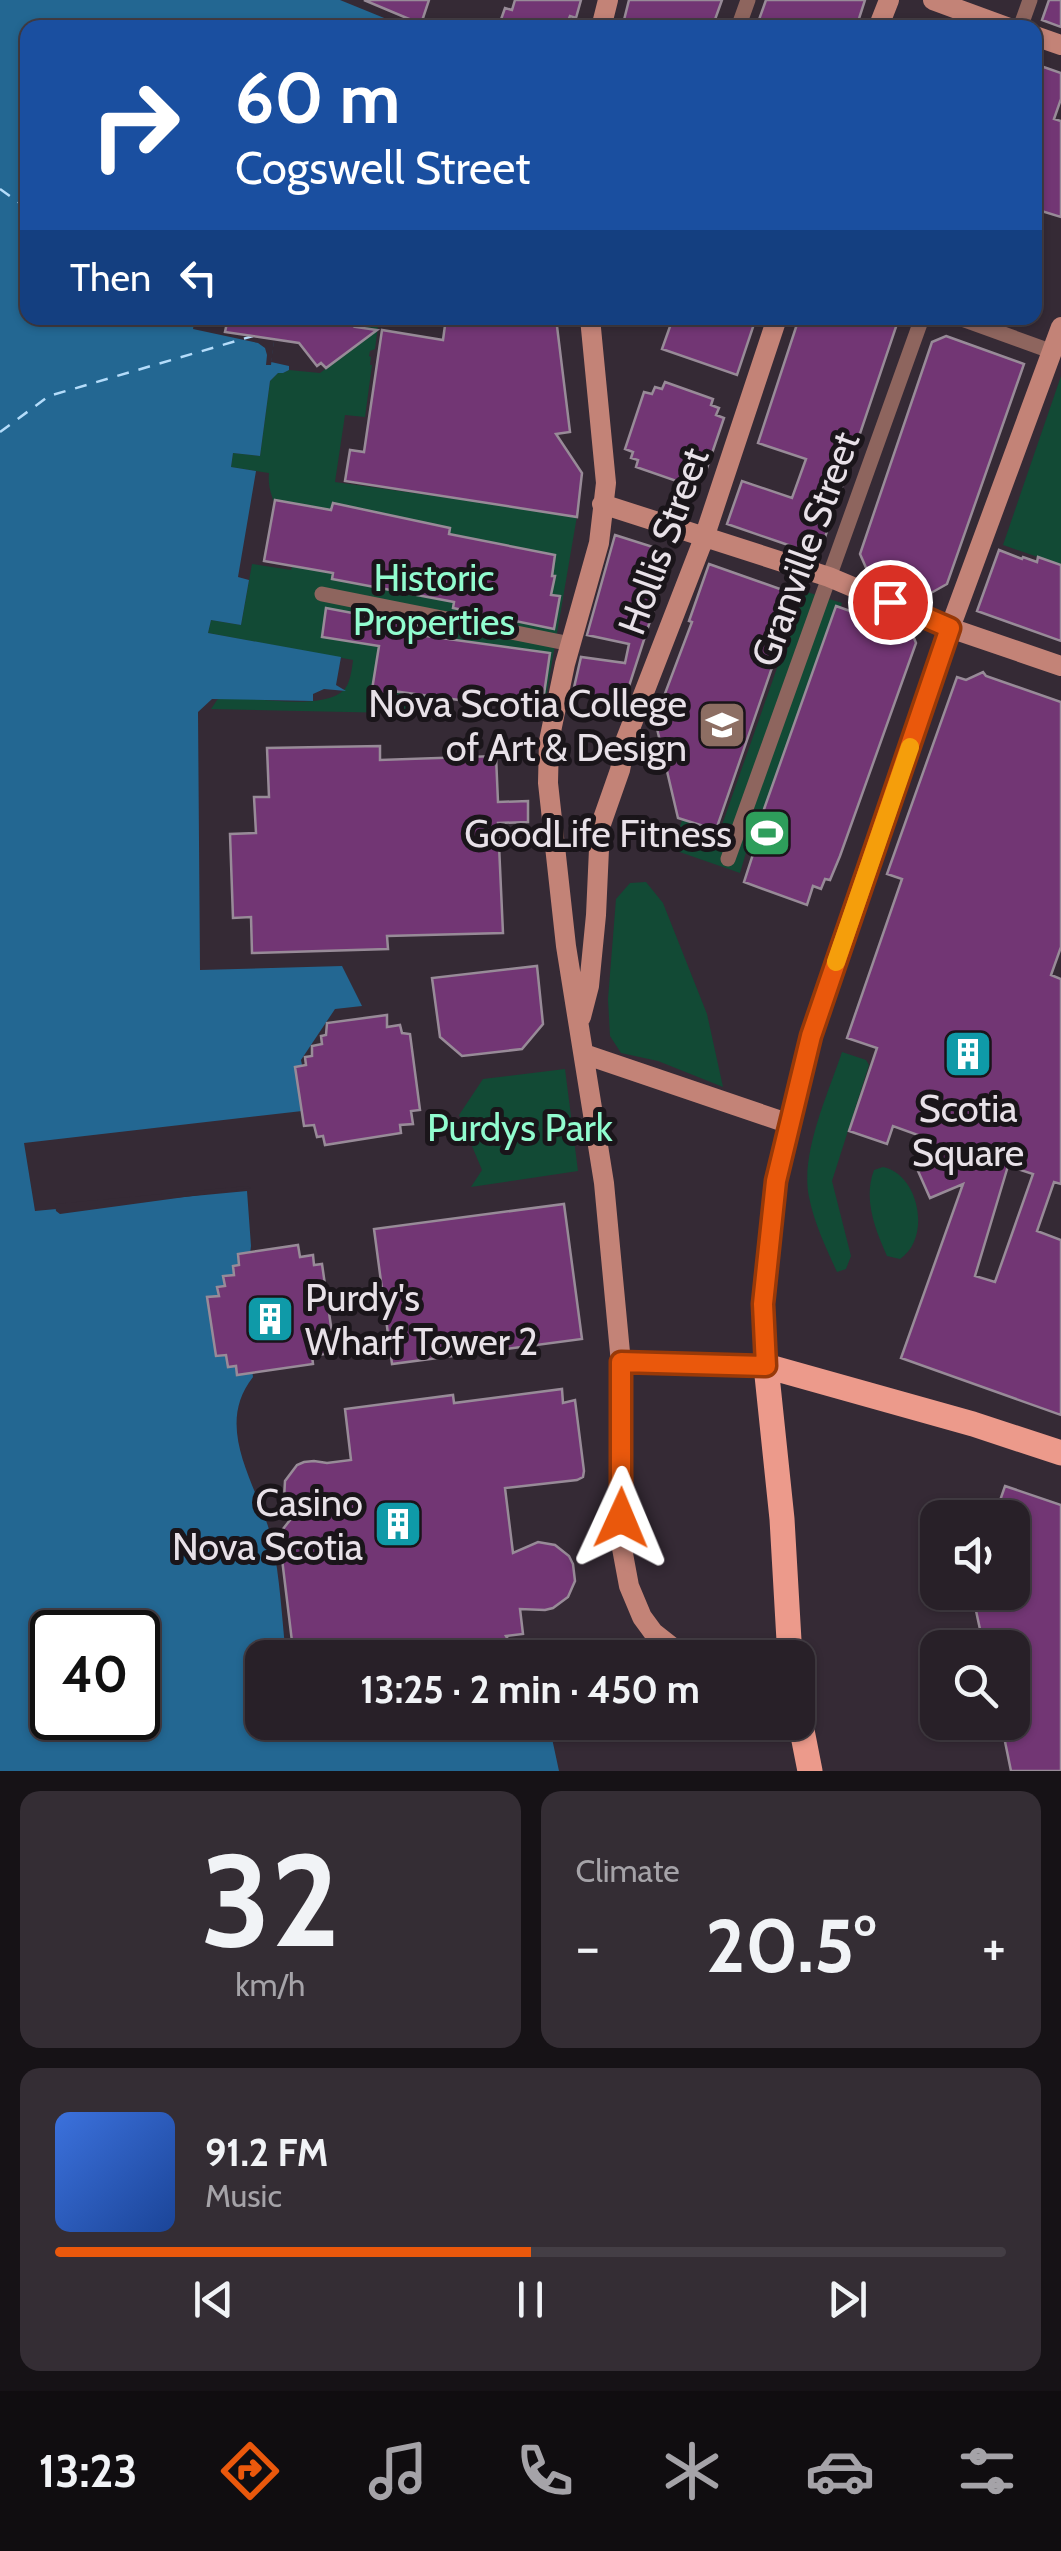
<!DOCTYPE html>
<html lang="en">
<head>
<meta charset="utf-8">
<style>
  :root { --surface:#282028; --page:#342d34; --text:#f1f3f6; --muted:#a5a3a8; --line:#443e45; --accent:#ea580c }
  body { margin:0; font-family:Cabin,sans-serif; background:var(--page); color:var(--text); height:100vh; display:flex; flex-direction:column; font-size:38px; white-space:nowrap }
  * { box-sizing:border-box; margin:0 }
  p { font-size:32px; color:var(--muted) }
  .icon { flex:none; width:55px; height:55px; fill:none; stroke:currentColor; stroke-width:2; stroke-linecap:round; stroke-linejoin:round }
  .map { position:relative; height:1771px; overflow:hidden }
  .drawer { display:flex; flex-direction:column; gap:20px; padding:20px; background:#161216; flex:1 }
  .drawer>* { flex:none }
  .hud { position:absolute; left:20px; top:20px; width:1022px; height:305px; border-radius:20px; box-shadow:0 2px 8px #0004,0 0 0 2px var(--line); background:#1a4fa0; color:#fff; overflow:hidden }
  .buttons { position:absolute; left:920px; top:1500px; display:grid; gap:20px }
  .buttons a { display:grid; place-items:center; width:110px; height:110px; border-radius:20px; background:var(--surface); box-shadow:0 2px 8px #0004,0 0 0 2px var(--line); font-size:50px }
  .speed { position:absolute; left:30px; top:1610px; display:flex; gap:20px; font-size:50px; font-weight:700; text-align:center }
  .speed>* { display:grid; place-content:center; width:130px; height:130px; border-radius:50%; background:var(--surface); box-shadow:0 2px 8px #0004,0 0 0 2px var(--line); line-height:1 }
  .speed .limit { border:5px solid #111; border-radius:15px; background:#fff; color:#111 }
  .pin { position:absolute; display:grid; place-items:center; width:85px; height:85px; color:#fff; margin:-42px; border:5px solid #fff; border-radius:50%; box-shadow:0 2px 10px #0007 }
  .me { position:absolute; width:110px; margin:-55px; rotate:1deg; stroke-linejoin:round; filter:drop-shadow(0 0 8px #0008) }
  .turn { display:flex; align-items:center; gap:35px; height:210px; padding:0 50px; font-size:45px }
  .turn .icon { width:130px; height:130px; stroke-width:2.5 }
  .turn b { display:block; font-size:70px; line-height:85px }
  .then { display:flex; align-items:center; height:95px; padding:0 50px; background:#0003; gap:20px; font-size:38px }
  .big { font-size:75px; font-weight:800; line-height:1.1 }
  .drawer .tile { flex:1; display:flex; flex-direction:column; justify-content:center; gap:15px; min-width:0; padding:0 35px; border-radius:20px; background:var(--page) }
  .drawer .dial { align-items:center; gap:0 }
  .dial b { font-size:130px; line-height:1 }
  .song { display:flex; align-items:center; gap:30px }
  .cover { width:120px; height:120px; border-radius:15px; background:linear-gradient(135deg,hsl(220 70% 55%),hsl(220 70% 35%)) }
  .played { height:10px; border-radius:5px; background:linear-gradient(90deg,var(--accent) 50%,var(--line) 50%) }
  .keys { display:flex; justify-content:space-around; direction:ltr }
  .heat { display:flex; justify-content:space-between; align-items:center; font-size:55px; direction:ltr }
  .drawer .tiles { flex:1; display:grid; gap:20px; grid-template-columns:1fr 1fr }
  .tile:last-child { grid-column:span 2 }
  .trip { position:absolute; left:245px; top:1640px; width:570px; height:100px; border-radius:20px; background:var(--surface); box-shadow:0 2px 8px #0004,0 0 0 2px var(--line); font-weight:800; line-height:100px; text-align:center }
  .tab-bar { display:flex; height:160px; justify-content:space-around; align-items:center; background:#100d10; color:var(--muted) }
  .tab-bar .icon { width:70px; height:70px }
  .tab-bar .active { color:var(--accent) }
  .tab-bar b { font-size:45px; color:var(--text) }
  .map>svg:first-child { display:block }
</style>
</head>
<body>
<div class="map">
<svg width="1061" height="1771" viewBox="0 0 1061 1771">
  <rect width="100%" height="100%" fill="#352a35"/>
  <!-- green -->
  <path fill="#124a35" d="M 364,318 L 379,318 L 375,349 L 370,351 L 369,356 L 371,357 L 370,365 L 372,365 L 365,417 L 345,415 L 335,482 L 577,516 L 543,715 L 531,716 L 524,703 L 496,705 L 444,698 L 442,714 L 211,709 L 217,700 L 224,696 C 252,698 323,711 344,690 C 350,684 352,669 353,660 L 208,633 L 211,620 L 241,625 L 252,564 L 291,570 C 304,530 265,510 269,473 L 231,467 L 233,453 L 260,456 L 270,381 L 278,373 L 283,373 L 289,370 L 320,373 L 361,342 Z
    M 1061,376 L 1061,565 L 1003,545 Z
    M 804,591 L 842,603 L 761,835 L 752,832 L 740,873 L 671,849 L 685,813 L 722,825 Z
    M 646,882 L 663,903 L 707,1014 L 723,1087 L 658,1061 L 621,1053 L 610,1036 L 608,999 L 616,899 L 630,883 Z
    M 842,1052 L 866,1060 L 869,1065 L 832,1181 L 851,1256 L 846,1269 L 837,1272 C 826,1248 814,1223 809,1197 C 800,1154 828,1094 842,1052 Z
    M 565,1069 L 578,1171 L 471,1187 L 482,1170 L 459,1115 L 483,1079 Z
    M 883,1167 C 919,1174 932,1238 900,1259 L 887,1256 C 875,1229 863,1199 874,1170 Z"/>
  <!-- water -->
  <path fill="#236792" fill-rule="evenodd" d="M 0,0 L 340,0 L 394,22 L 392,27 L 368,27 L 314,21 L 312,28 L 28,28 L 28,318 L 277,318 L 271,362 L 289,366 L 289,370 L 283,373 L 278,373 L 270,381 L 260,456 L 233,453 L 231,467 L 256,471 L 238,577 L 249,580 L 241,625 L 211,620 L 208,633 L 341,657 L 336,685 L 346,691 L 324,689 L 313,694 L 313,701 L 212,699 L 198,712 L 200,970 L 342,966 L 362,1006 L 335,1009 L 301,1060 L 311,1110 L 24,1143 L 35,1211 L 247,1191 L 251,1246 L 244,1304 L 253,1377 C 212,1429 259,1486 272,1540 C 280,1577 282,1620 286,1657 L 262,1658 L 262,1722 L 294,1723 L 297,1740 C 352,1734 408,1725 463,1723 C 492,1721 520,1727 550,1729 L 559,1771 L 0,1771 ZM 52,1632 L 138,1632 L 138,1718 L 52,1718 Z"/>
  <!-- pier -->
  <path fill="#352a35" d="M 195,318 L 277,318 L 271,365 L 266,365 L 267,355 L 265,348 L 258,343 L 193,329 Z
    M 247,1186 L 251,1188 L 60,1214 L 56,1211 L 55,1204 Z"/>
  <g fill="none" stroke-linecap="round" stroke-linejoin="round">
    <!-- ferry -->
    <path stroke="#b4dcfa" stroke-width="2.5" stroke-dasharray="12 10" stroke-linecap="butt" d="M 0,189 L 28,209
      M 0,432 L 49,396 L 253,336"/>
  </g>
  <!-- building -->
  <path fill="#723674" stroke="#988b98" stroke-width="2.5" fill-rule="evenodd" d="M 364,0 L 429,0 L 421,24 Z
    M 515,0 L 581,0 L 576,18 L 570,16 L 565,28 L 498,28 L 505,8 L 512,10 Z
    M 629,0 L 722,0 L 712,28 L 622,28 Z
    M 766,0 L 865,0 L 856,28 L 756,28 Z
    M 1049,0 L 1061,0 L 1061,27 L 1042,20 Z
    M 1035,64 L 1061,73 L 1061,99 L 1054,119 L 1061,121 L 1061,217 L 1035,209 Z
    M 228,318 L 368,318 L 356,327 L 377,330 L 326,368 L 321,363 L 317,366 L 299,343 L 225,332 Z
    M 446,318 L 556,318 L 570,432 L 556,434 L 582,473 L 577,517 L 345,481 L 350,450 L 364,452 L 382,330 L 443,340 Z
    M 673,318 L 756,318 L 737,375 L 662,349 Z
    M 799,318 L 886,318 L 898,321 L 818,558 L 791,548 L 791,546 L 727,524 L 742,481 L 792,498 L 806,459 L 758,443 Z
    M 946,336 L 1024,364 L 947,584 L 931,593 L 867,570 L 860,554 L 932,342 Z
    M 665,382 L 713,399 L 711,405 L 719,408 L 716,415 L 724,418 L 705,474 L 697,472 L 695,479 L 688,477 L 685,484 L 636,467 L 638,460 L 631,458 L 633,452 L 625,449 L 644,392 L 652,394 L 655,387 L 662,389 Z
    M 275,500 L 331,510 L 333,503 L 450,528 L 449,534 L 555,555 L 552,576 L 555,576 L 551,595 L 560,596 L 554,629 L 453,608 L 454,602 L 332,579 L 333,573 L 264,561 Z
    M 615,535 L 672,553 L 622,708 L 573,692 L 581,657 L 625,663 L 629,644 L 587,635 Z
    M 999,550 L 1022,559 L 1023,557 L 1037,562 L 1038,557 L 1061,565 L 1061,641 L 977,611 Z
    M 709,564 L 797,595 L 716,830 L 678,818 L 655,720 L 692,622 L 689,621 Z
    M 836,606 L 912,633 L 916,643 L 840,856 L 830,880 L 825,879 L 821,889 L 813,886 L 807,905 L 744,882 L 756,845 L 752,843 Z
    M 326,608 L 427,627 L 426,636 L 550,653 L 543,701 L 496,705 L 392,691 L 390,699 L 371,696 L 379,646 L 322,637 Z
    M 983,672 L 986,676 L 1061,702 L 1061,947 L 1051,975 L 1061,979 L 1061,1184 L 1054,1182 L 1037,1231 L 1061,1240 L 1061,1415 L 901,1358 L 963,1184 L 930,1198 L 918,1171 L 938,1163 L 929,1139 L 893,1126 L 887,1144 L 849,1131 L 877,1048 L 847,1038 L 902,879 L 887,874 L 957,677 L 966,680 ZM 1008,1166 L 1033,1174 L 995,1282 L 975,1276 Z
    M 380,746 L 380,760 L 496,756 L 498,802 L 528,801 L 528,822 L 498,823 L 503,933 L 387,936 L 388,949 L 252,953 L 251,917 L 233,918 L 230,834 L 256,833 L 254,797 L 269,797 L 267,748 Z
    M 537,966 L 543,1024 L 522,1049 L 462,1056 L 440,1037 L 432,978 Z
    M 387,1015 L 387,1027 L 400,1025 L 402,1033 L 410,1034 L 420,1110 L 411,1111 L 413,1124 L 400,1125 L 401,1133 L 325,1145 L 323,1136 L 317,1137 L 314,1125 L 304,1126 L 295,1067 L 306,1065 L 305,1057 L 312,1056 L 312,1046 L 322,1044 L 321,1036 L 326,1035 L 327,1023 Z
    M 564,1204 L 582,1339 L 392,1364 L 374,1229 Z
    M 298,1245 L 300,1257 L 313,1255 L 314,1265 L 322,1264 L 333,1340 L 324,1342 L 325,1354 L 312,1356 L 313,1364 L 237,1375 L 236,1366 L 228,1367 L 226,1355 L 216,1356 L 207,1297 L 219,1296 L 217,1287 L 225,1286 L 223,1276 L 234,1275 L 233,1266 L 239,1265 L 238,1254 Z
    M 562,1389 L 563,1403 L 575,1400 L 584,1471 L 583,1477 L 577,1480 L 505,1488 L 513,1553 L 538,1542 L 555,1545 L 569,1556 L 573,1564 L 575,1581 L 568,1597 L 553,1608 L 545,1610 L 520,1609 L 523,1634 L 506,1636 L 519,1658 L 294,1658 L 279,1534 L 294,1515 L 284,1499 L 285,1481 L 297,1465 L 304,1462 L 314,1461 L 327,1463 L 351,1460 L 345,1409 L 453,1395 L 454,1403 Z
    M 1005,1486 L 1061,1505 L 1061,1771 L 1011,1771 L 1001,1722 L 1012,1722 L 1012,1648 L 984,1648 L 972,1592 L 1012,1592 L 1012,1518 L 994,1518 Z
    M 276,1722 L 341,1722 L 314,1737 Z"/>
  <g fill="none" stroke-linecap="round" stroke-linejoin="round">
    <!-- street -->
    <path stroke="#8e655e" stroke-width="15" d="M 738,28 L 748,0
      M 1020,28 L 1030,0
      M 959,318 L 1053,352
      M 322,594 L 571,644
      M 728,859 L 922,318"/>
    <!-- secondary -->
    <path stroke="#c38377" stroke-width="20" d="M 933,0 L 1009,28
      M 601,28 L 608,0
      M 878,28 L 889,0
      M 1035,36 L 1061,45
      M 590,318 L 606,483 L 599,543 L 565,664 L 549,741 L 548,783 L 566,946 L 604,1183 L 621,1363 L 621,1543 L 629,1586 L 642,1617 L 653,1632 L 686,1658
      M 602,504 L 829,577 L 950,628 L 1061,666
      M 581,1017 L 589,986 L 596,915 L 600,827 L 620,770 L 626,739 L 704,538 L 777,318
      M 584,1054 L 790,1124
      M 621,1363 L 766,1366 L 763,1304 L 776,1181 L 811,1036 L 950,628 L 1061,327"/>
    <!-- primary -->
    <path stroke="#ec9a8b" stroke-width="25" d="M 790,1658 L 782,1519 L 766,1366 L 973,1424 L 1061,1453
      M 798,1710 L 810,1771"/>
  </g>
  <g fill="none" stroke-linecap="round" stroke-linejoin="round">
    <!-- route casing -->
    <g stroke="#983908" stroke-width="25">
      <path id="route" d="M 621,1518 L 621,1362 L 766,1366 L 763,1304 L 776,1181 L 811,1036 L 950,628 L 890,602"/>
    </g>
    <!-- route -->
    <use href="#route" stroke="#ea580c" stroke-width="18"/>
    <!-- slow -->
    <path stroke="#f59e0b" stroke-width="18" d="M 836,962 L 910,747"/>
  </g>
  <!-- icons -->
  <defs>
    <g id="university-square" transform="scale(2.5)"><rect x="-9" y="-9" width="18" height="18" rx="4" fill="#8d6e63" stroke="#1a151a"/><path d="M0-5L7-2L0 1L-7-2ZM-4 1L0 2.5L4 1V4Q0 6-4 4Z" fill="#fff"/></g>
    <g id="stadium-square" transform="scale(2.5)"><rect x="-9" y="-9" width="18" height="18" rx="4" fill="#2e9e5b" stroke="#1a151a"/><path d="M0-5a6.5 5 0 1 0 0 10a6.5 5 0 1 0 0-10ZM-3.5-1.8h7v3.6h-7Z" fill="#fff"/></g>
    <g id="building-square" transform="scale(2.5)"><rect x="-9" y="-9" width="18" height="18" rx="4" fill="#0f9aa8" stroke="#1a151a"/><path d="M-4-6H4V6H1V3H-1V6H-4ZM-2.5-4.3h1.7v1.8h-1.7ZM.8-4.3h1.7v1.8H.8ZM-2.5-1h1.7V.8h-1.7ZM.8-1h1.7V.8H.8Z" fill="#fff"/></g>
  </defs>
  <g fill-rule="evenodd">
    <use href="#university-square" x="722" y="725"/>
    <use href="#stadium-square" x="767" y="833"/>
    <use href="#building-square" x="968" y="1054"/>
    <use href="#building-square" x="270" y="1319"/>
    <use href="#building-square" x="398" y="1524"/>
  </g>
  <g text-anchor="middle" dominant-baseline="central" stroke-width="10" stroke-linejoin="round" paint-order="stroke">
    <!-- street labels -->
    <g font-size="38" fill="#e8e1e8" stroke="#1a151a">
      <text transform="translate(663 541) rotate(-70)">Hollis Street</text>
      <text transform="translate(805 549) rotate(-70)">Granville Street</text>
    </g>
    <!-- park labels -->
    <g font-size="38" fill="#91fccf" stroke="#1a151a">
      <text x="434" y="577">Historic<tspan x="434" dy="44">Properties</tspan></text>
      <text x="520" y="1127">Purdys Park</text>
    </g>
    <!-- poi labels -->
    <g font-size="38" fill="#e8e1e8" stroke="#1a151a" text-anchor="end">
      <text x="687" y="703">Nova Scotia College<tspan x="687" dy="44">of Art &amp; Design</tspan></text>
      <text x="732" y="833">GoodLife Fitness</text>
      <text x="968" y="1108" text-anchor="middle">Scotia<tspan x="968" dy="44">Square</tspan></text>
      <text x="305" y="1297" text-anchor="start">Purdy's<tspan x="305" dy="44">Wharf Tower 2</tspan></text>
      <text x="363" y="1502">Casino<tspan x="363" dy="44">Nova Scotia</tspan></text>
    </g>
  </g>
</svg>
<div class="buttons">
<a><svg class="icon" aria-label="sound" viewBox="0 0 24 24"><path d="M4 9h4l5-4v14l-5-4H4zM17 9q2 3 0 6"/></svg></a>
<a><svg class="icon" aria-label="search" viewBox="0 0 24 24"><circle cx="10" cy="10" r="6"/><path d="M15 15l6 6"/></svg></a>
</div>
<div class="speed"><div class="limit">40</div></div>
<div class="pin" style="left:890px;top:602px;background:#d93025"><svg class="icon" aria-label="arrive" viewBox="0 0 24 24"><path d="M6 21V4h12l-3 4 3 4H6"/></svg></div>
<svg class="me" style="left:621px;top:1518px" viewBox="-20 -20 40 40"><path d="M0-17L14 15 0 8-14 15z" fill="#ea580c" stroke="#fff" stroke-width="4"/></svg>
<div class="trip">13:25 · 2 min · 450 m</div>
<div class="hud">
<div class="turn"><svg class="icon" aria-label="right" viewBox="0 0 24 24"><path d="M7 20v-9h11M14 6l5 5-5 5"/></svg><div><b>60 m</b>Cogswell Street</div></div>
<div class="then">Then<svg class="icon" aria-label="left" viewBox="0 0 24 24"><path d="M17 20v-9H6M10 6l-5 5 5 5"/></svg></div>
</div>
</div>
<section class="drawer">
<div class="tiles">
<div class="tile dial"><b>32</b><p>km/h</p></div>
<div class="tile"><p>Climate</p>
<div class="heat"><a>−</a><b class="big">20.5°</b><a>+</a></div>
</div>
<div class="tile">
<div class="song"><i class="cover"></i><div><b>91.2 FM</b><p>Music</p></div></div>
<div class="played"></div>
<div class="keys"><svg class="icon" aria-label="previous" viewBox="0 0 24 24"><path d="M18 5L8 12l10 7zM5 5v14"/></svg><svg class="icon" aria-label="pause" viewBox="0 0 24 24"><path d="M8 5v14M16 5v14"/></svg><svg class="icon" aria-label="next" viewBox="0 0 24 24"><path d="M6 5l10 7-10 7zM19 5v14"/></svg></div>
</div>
</div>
</section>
<nav class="tab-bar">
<b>13:23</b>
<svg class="icon active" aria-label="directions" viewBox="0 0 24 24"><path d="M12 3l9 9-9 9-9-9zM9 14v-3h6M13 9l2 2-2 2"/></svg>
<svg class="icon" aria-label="music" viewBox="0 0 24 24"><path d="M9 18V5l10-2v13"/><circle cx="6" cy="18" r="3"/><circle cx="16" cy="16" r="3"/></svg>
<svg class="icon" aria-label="phone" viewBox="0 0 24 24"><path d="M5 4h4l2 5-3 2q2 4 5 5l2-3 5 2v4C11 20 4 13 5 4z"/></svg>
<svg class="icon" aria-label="climate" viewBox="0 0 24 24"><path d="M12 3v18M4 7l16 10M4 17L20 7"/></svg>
<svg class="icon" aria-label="car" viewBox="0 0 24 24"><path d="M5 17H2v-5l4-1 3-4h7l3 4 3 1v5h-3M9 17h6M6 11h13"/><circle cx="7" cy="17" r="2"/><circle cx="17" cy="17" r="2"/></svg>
<svg class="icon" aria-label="filters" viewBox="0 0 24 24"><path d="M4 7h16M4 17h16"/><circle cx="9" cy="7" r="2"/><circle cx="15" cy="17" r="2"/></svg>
</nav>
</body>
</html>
